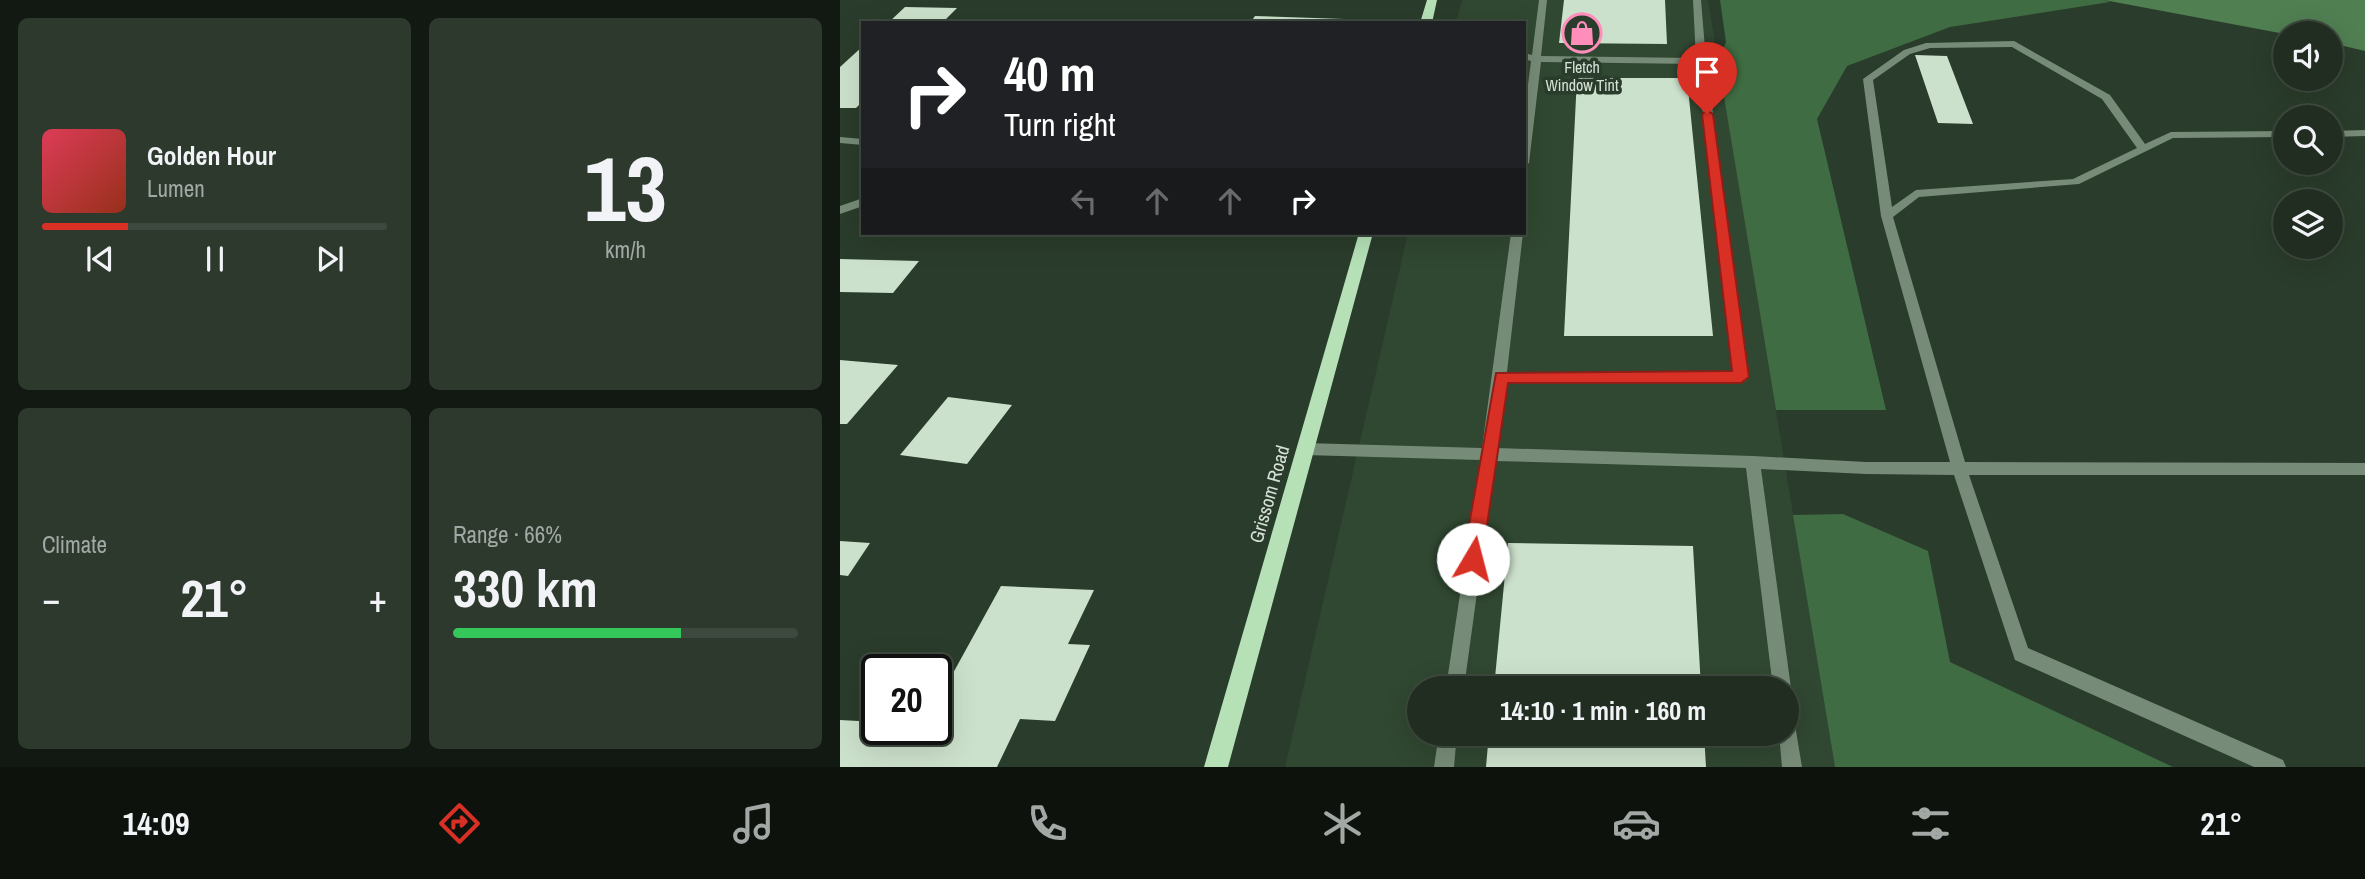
<!DOCTYPE html>
<html lang="en">
<head>
<meta charset="utf-8">
<style>
  :root { --surface:#202d20; --page:#2d392d; --text:#f1f3f6; --muted:#a2a8a5; --line:#3d493e; --accent:#d93025 }
  body { margin:0; font-family:"Archivo Narrow",sans-serif; background:var(--page); color:var(--text); height:100vh; display:flex; flex-direction:column; font-size:26px; white-space:nowrap }
  * { box-sizing:border-box; margin:0 }
  p { font-size:23px; color:var(--muted) }
  .icon { flex:none; width:38px; height:38px; fill:none; stroke:currentColor; stroke-width:2; stroke-linecap:round; stroke-linejoin:round }
  .map { position:relative; flex:1; overflow:hidden }
  .side { display:flex; flex-direction:column; gap:18px; padding:18px; background:#121912; width:840px }
  .side>* { flex:none }
  .banner { position:absolute; left:21px; top:21px; width:665px; height:214px; border-radius:0px; box-shadow:0 7px 28px #0002,0 0 0 2px var(--line); background:#202124; color:#fff; overflow:hidden }
  .fabs { position:absolute; left:1433px; top:21px; display:grid; gap:14px }
  .fabs a { display:grid; place-items:center; width:70px; height:70px; border-radius:50%; background:var(--surface); box-shadow:0 7px 28px #0002,0 0 0 2px var(--line); font-size:35px }
  .speed { position:absolute; left:21px; top:654px; display:flex; gap:14px; font-size:35px; font-weight:700; text-align:center }
  .speed>* { display:grid; place-content:center; width:91px; height:91px; border-radius:50%; background:var(--surface); box-shadow:0 7px 28px #0002,0 0 0 2px var(--line); line-height:1 }
  .speed .limit { border:4px solid #111; border-radius:10px; background:#fff; color:#111 }
  .pin { position:absolute; display:grid; place-items:center; width:60px; height:60px; color:#fff; margin:-72px -30px; border-radius:50% 50% 50% 0; rotate:-45deg; box-shadow:0 0 7px #0007 }
  .pin .icon { rotate:45deg }
  .me { position:absolute; width:77px; margin:-38px; rotate:8deg; stroke-linejoin:round; filter:drop-shadow(0 0 5px #0008) }
  .turn { display:flex; align-items:center; gap:24px; height:147px; padding:0 28px; font-size:32px }
  .turn .icon { width:91px; height:91px; stroke-width:2.5 }
  .turn b { display:block; font-size:49px; line-height:60px }
  .lanes { display:flex; align-items:center; height:66px; padding:0 28px; background:#0003; justify-content:center; gap:35px; direction:ltr }
  .lanes .off { opacity:.35 }
  .big { font-size:52px; font-weight:700; line-height:1.1 }
  .side .card { flex:1; display:flex; flex-direction:column; justify-content:center; gap:10px; min-width:0; padding:0 24px; border-radius:10px; background:var(--page) }
  .side .dial { align-items:center; gap:0 }
  .dial b { font-size:91px; line-height:1 }
  .song { display:flex; align-items:center; gap:21px }
  .cover { width:84px; height:84px; border-radius:10px; background:linear-gradient(135deg,hsl(350 70% 55%),hsl(10 70% 35%)) }
  .played { height:7px; border-radius:4px; background:linear-gradient(90deg,var(--accent) 25%,var(--line) 25%) }
  .keys { display:flex; justify-content:space-around; direction:ltr }
  .heat { display:flex; justify-content:space-between; align-items:center; font-size:38px; direction:ltr }
  .charge { height:10px; border-radius:5px; background:linear-gradient(90deg,#34c759 66%,var(--line) 0) }
  .side .tiles { flex:1; display:grid; gap:18px; grid-template-columns:repeat(2,1fr) }
  .trip { position:absolute; left:567px; top:676px; width:392px; height:70px; border-radius:35px; background:var(--surface); box-shadow:0 7px 28px #0002,0 0 0 2px var(--line); font-weight:700; line-height:70px; text-align:center }
  .tab-bar { display:flex; height:112px; justify-content:space-around; align-items:center; background:#0d120d; color:var(--muted) }
  .tab-bar .icon { width:49px; height:49px }
  .tab-bar .current { color:var(--accent) }
  .tab-bar b { font-size:32px; color:var(--text) }
  main { display:flex; flex:1; min-height:0 }
  .map>svg:first-child { display:block }
</style>
</head>
<body>
<main>
<section class="side">
<div class="tiles">
<div class="card">
<div class="song"><i class="cover"></i><div><b>Golden Hour</b><p>Lumen</p></div></div>
<div class="played"></div>
<div class="keys"><svg class="icon" aria-label="previous" viewBox="0 0 24 24"><path d="M18 5L8 12l10 7zM5 5v14"/></svg><svg class="icon" aria-label="pause" viewBox="0 0 24 24"><path d="M8 5v14M16 5v14"/></svg><svg class="icon" aria-label="next" viewBox="0 0 24 24"><path d="M6 5l10 7-10 7zM19 5v14"/></svg></div>
</div>
<div class="card dial"><b>13</b><p>km/h</p></div>
<div class="card"><p>Climate</p>
<div class="heat"><a>−</a><b class="big">21°</b><a>+</a></div>
</div>
<div class="card"><p>Range · 66%</p><b class="big">330 km</b><div class="charge"></div></div>
</div>
</section>
<div class="map">
<svg width="1525" height="767" viewBox="0 0 1525 767">
  <rect width="100%" height="100%" fill="#2a3c2b"/>
  <!-- built -->
  <path fill="#304731" fill-rule="evenodd" d="M 622,0 L 868,0 L 995,767 L 445,767 L 568,233 L 684,233 L 684,23 L 616,23 ZM 579,688 L 947,688 L 947,733 L 579,733 Z"/>
  <!-- green -->
  <path fill="#3f6c42" d="M 880,0 L 1264,0 L 1270,2 L 1110,27 L 1007,66 L 977,119 L 1046,410 L 936,410 L 878,61 L 886,42 Z
    M 1003,514 L 1088,551 L 1110,662 L 1333,767 L 995,767 L 953,515 Z"/>
  <!-- forest -->
  <path fill="#507f52" d="M 1264,0 L 1525,0 L 1525,51 L 1491,43 L 1491,33 L 1445,34 Z"/>
  <!-- building -->
  <path fill="#cce1cc" d="M 724,0 L 825,0 L 827,44 L 719,43 Z
    M 65,7 L 117,8 L 102,23 L 48,23 Z
    M 415,16 L 504,19 L 502,23 L 410,23 Z
    M 23,46 L 23,101 L 16,108 L 0,108 L 0,67 Z
    M 1075,55 L 1107,56 L 1133,124 L 1098,123 Z
    M 737,78 L 847,78 L 873,336 L 724,336 Z
    M 0,259 L 79,261 L 53,293 L 0,292 Z
    M 0,360 L 58,365 L 7,424 L 0,424 Z
    M 108,397 L 172,405 L 127,464 L 60,455 Z
    M 0,541 L 30,543 L 8,576 L 0,575 Z
    M 668,543 L 853,546 L 861,688 L 654,688 Z
    M 161,586 L 254,590 L 228,644 L 250,645 L 215,721 L 180,719 L 157,767 L 0,767 L 0,720 L 37,722 L 37,730 L 96,730 L 96,704 Z
    M 649,733 L 864,733 L 866,767 L 646,767 Z"/>
  <g fill="none" stroke-linecap="round" stroke-linejoin="round">
    <!-- lane -->
    <path fill="#778c78" fill-rule="evenodd" d="M 699,0 L 707,0 L 701,56 L 856,58 L 853,0 L 861,0 L 866,61 L 908,377 L 906,381 L 901,382 L 665,382 L 657,448 L 913,456 L 1026,462 L 1110,462 L 1041,216 L 1023,79 L 1064,50 L 1086,43 L 1174,41 L 1270,95 L 1305,144 L 1331,132 L 1446,131 L 1446,137 L 1333,138 L 1239,184 L 1079,197 L 1053,217 L 1125,462 L 1525,463 L 1525,475 L 1129,475 L 1188,648 L 1443,760 L 1446,767 L 1414,767 L 1175,660 L 1114,475 L 1026,474 L 921,469 L 951,688 L 947,695 L 947,688 L 933,688 L 906,468 L 655,461 L 624,688 L 606,688 L 640,460 L 465,455 L 460,453 L 458,449 L 460,445 L 465,443 L 642,448 L 671,233 L 683,233 L 667,372 L 893,372 L 857,64 L 701,62 L 689,163 L 684,166 L 684,116 L 691,61 L 684,59 L 684,53 L 692,55 ZM 1172,47 L 1262,99 L 1297,148 L 1233,179 L 1076,190 L 1052,207 L 1033,80 L 1070,54 L 1090,48 Z
      M 1525,130 L 1525,136 L 1491,137 L 1491,131 Z
      M 0,137 L 23,139 L 23,145 L 0,143 Z
      M 23,198 L 23,206 L 0,214 L 0,206 Z
      M 947,717 L 954,719 L 962,767 L 942,767 L 939,733 L 947,733 Z
      M 599,733 L 617,733 L 614,767 L 594,767 Z"/>
    <!-- primary -->
    <path fill="#b6e1b7" fill-rule="evenodd" d="M 587,0 L 597,0 L 592,23 L 580,23 Z
      M 519,233 L 533,233 L 388,767 L 364,767 Z"/>
  </g>
  <!-- route -->
  <path fill="#d93025" stroke="#8d1f18" stroke-width="2" d="M 867,110 L 873,114 L 909,377 L 901,383 L 668,383 L 642,559 L 639,565 L 633,567 L 626,565 L 623,559 L 656,373 L 892,371 L 862,114 Z"/>
  <!-- icons -->
  <defs>
    <g id="shop-ring" transform="scale(2.0125)"><circle r="9.5" fill="#2a3c2b" stroke="#ff8ebb" stroke-width="1.5"/><path d="M-5-2.5h2.3a2.7 3.5 0 0 1 5.4 0H5L5.5 6h-11ZM-1.5-2.5h3a1.5 2.3 0 0 0-3 0Z" fill="#ff8ebb"/></g>
  </defs>
  <g fill-rule="evenodd">
    <use href="#shop-ring" x="742" y="33"/>
  </g>
  <g text-anchor="middle" dominant-baseline="central" stroke-width="7" stroke-linejoin="round" paint-order="stroke">
    <!-- far-poi labels -->
    <g font-size="16" fill="#d6e1d7" stroke="#2a3c2b">
      <text x="742" y="67">Fletch<tspan x="742" dy="18">Window Tint</tspan></text>
    </g>
    <!-- street labels -->
    <g font-size="19" fill="#d6e1d7" stroke="#2a3c2b">
      <text transform="translate(429 494) rotate(-74)">Grissom Road</text>
    </g>
  </g>
</svg>
<div class="fabs">
<a><svg class="icon" aria-label="sound" viewBox="0 0 24 24"><path d="M4 9h4l5-4v14l-5-4H4zM17 9q2 3 0 6"/></svg></a>
<a><svg class="icon" aria-label="search" viewBox="0 0 24 24"><circle cx="10" cy="10" r="6"/><path d="M15 15l6 6"/></svg></a>
<a><svg class="icon" aria-label="layers" viewBox="0 0 24 24"><path d="M12 4l9 5-9 5-9-5zM3 14l9 5 9-5"/></svg></a>
</div>
<div class="speed"><div class="limit">20</div></div>
<div class="pin" style="left:867px;top:114px;background:#d93025"><svg class="icon" aria-label="arrive" viewBox="0 0 24 24"><path d="M6 21V4h12l-3 4 3 4H6"/></svg></div>
<svg class="me" style="left:633px;top:559px" viewBox="-20 -20 40 40"><circle r="19" fill="#fff"/><path d="M0-13L10 11 0 6-10 11z" fill="#d93025"/></svg>
<div class="trip">14:10 · 1 min · 160 m</div>
<div class="banner">
<div class="turn"><svg class="icon" aria-label="right" viewBox="0 0 24 24"><path d="M7 20v-9h11M14 6l5 5-5 5"/></svg><div><b>40 m</b>Turn right</div></div>
<div class="lanes"><svg class="icon off" aria-label="left" viewBox="0 0 24 24"><path d="M17 20v-9H6M10 6l-5 5 5 5"/></svg><svg class="icon off" aria-label="ahead" viewBox="0 0 24 24"><path d="M12 20V5M6 11l6-6 6 6"/></svg><svg class="icon off" aria-label="ahead" viewBox="0 0 24 24"><path d="M12 20V5M6 11l6-6 6 6"/></svg><svg class="icon" aria-label="right" viewBox="0 0 24 24"><path d="M7 20v-9h11M14 6l5 5-5 5"/></svg></div>
</div>
</div>
</main>
<nav class="tab-bar">
<b>14:09</b>
<svg class="icon current" aria-label="directions" viewBox="0 0 24 24"><path d="M12 3l9 9-9 9-9-9zM9 14v-3h6M13 9l2 2-2 2"/></svg>
<svg class="icon" aria-label="music" viewBox="0 0 24 24"><path d="M9 18V5l10-2v13"/><circle cx="6" cy="18" r="3"/><circle cx="16" cy="16" r="3"/></svg>
<svg class="icon" aria-label="phone" viewBox="0 0 24 24"><path d="M5 4h4l2 5-3 2q2 4 5 5l2-3 5 2v4C11 20 4 13 5 4z"/></svg>
<svg class="icon" aria-label="climate" viewBox="0 0 24 24"><path d="M12 3v18M4 7l16 10M4 17L20 7"/></svg>
<svg class="icon" aria-label="car" viewBox="0 0 24 24"><path d="M5 17H2v-5l4-1 3-4h7l3 4 3 1v5h-3M9 17h6M6 11h13"/><circle cx="7" cy="17" r="2"/><circle cx="17" cy="17" r="2"/></svg>
<svg class="icon" aria-label="filters" viewBox="0 0 24 24"><path d="M4 7h16M4 17h16"/><circle cx="9" cy="7" r="2"/><circle cx="15" cy="17" r="2"/></svg>
<b>21°</b>
</nav>
</body>
</html>
